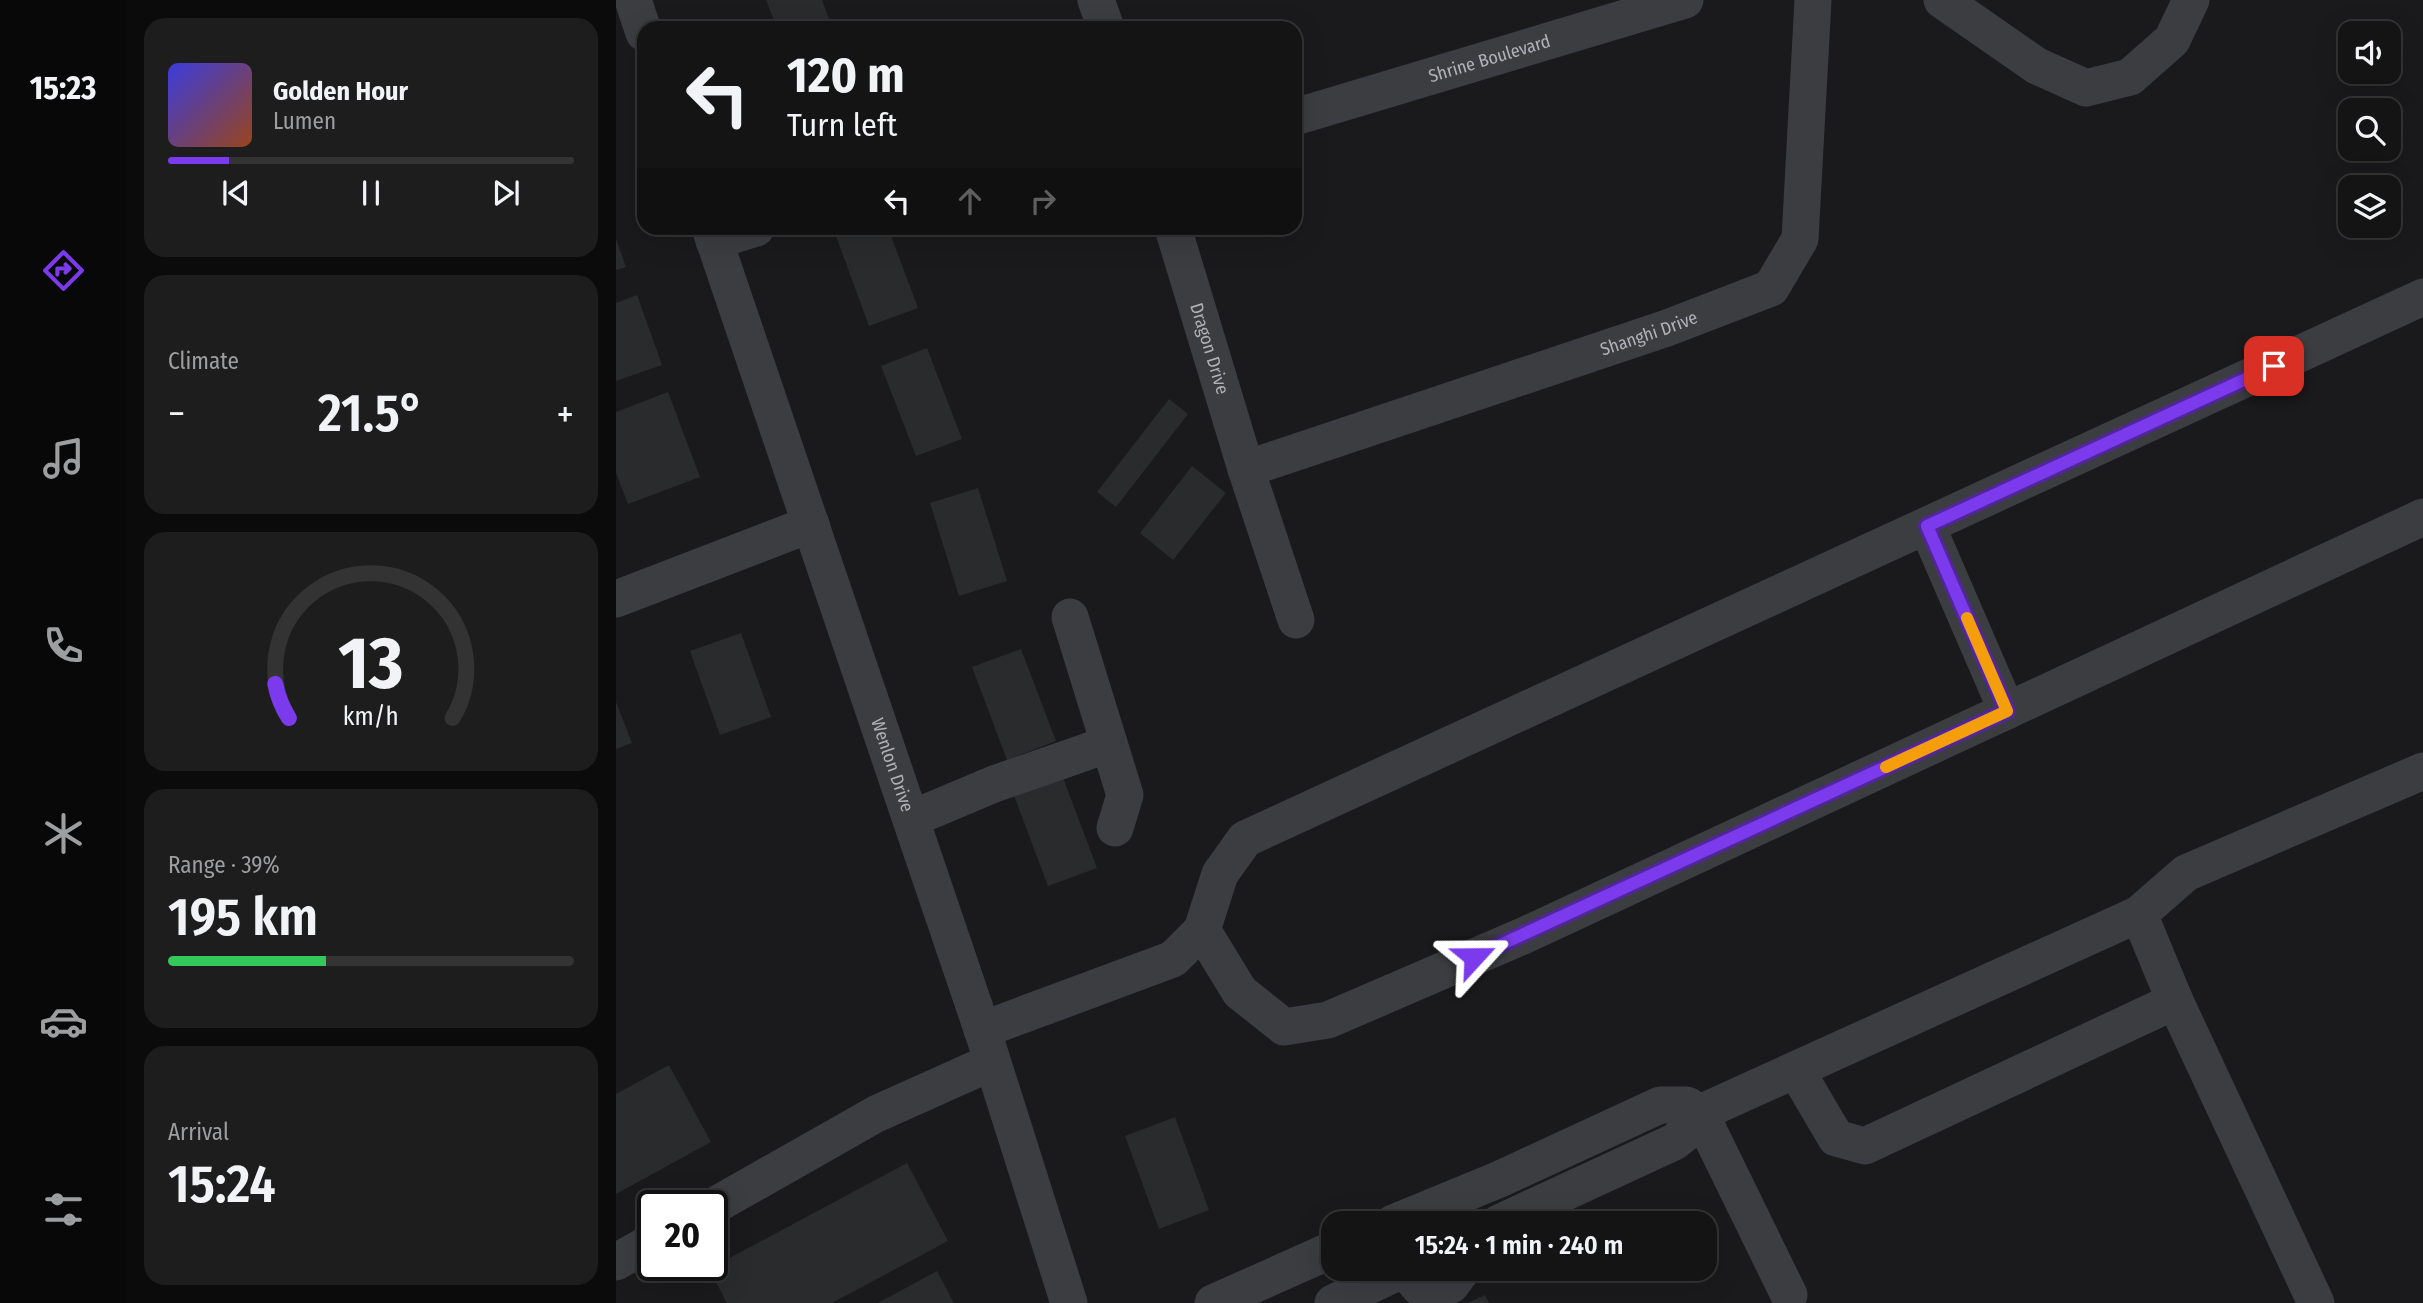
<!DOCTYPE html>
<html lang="en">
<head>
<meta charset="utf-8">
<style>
  :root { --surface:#141415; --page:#1d1d1e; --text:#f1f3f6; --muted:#9d9ea0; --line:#333334; --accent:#7c3aed }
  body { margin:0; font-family:"Fira Sans Condensed",sans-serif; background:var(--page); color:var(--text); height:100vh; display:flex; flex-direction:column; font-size:26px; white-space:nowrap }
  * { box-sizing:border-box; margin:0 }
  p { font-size:23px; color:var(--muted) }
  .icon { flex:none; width:38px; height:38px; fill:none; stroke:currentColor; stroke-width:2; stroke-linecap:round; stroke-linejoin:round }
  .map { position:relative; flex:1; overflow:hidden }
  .side { display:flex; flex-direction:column; gap:18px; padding:18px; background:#0b0b0c; width:490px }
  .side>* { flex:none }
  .top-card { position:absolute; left:21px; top:21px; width:665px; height:214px; border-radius:21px; box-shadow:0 7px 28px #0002,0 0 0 2px var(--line); background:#141415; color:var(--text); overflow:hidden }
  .fabs { position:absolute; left:1722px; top:21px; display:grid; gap:14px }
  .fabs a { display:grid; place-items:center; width:63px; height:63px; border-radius:14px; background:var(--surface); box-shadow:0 7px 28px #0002,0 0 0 2px var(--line); font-size:35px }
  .speed { position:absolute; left:21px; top:1190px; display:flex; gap:14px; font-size:35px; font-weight:700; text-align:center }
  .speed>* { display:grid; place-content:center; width:91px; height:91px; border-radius:50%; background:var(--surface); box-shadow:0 7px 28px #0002,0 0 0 2px var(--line); line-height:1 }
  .speed .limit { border:4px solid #111; border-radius:10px; background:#fff; color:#111 }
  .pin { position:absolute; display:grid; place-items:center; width:60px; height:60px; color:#fff; margin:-30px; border-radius:14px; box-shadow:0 4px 10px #0006 }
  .me { position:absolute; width:77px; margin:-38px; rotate:66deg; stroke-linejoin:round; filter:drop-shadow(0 0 5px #0008) }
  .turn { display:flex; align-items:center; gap:24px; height:147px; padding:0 35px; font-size:32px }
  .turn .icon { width:91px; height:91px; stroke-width:2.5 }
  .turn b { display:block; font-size:49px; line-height:60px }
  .lanes { display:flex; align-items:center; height:66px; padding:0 35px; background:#0003; justify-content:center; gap:35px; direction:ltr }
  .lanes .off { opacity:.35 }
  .big { font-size:52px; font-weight:600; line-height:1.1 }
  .side .card { flex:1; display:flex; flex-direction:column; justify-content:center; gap:10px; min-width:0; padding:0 24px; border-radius:21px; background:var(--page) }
  .side .dial { align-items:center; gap:0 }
  .dial svg { height:182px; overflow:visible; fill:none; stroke:var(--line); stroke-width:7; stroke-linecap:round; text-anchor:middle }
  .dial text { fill:var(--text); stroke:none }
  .song { display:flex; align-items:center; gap:21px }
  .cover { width:84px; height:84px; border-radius:10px; background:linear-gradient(135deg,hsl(240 70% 55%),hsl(20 70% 35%)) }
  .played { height:7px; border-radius:4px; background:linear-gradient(90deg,var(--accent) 15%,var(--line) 15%) }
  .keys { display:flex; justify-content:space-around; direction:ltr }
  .heat { display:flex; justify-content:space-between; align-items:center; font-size:38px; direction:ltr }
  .charge { height:10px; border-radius:5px; background:linear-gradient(90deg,#34c759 39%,var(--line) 0) }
  .trip { position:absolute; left:705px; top:1211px; width:396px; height:70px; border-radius:21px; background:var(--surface); box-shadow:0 7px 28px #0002,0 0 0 2px var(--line); font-weight:600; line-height:70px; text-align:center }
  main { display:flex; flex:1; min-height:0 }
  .tab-bar { display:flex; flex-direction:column; width:126px; justify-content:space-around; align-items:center; background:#080808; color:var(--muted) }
  .tab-bar .icon { width:49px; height:49px }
  .tab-bar .on { color:var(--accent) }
  .tab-bar b { font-size:32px; color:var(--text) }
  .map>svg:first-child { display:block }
</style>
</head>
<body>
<main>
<nav class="tab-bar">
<b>15:23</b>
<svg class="icon on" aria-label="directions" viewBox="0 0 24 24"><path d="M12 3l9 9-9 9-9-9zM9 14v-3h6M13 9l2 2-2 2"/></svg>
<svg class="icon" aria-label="music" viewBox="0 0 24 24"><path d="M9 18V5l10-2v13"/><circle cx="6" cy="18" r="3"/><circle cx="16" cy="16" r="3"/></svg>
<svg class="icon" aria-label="phone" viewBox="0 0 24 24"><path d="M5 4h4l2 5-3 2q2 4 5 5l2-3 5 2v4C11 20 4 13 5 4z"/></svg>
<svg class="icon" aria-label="climate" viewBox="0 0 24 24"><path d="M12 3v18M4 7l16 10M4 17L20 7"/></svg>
<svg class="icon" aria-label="car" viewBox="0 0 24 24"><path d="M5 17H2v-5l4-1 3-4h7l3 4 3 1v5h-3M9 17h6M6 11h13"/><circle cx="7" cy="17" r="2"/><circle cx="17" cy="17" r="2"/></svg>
<svg class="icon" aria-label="filters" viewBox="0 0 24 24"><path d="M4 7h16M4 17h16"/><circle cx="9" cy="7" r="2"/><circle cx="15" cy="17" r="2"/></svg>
</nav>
<section class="side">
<div class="card">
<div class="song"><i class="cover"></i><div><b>Golden Hour</b><p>Lumen</p></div></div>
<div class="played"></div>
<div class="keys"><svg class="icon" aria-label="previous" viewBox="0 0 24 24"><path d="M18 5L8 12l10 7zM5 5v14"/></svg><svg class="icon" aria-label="pause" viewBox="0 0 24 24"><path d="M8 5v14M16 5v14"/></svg><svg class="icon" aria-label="next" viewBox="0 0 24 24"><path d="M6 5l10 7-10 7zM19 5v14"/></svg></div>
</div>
<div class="card"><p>Climate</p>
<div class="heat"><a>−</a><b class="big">21.5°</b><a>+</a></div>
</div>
<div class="card dial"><svg viewBox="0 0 100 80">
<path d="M14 69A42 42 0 1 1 86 69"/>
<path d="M14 69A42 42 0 0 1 8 54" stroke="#7c3aed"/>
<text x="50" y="56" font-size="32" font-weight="700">13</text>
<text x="50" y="72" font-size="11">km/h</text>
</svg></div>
<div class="card"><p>Range · 39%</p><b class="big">195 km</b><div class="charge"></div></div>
<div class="card"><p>Arrival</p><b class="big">15:24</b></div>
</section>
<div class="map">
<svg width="1807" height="1303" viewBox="0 0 1807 1303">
  <rect width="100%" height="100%" fill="#1a1a1c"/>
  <!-- building -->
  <path fill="#2a2b2d" d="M 150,0 L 206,0 L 216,27 L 161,28 Z
    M 217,228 L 272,228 L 302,308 L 253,326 Z
    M 0,239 L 10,267 L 0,270 Z
    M 21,295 L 46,365 L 0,381 L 0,303 Z
    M 311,348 L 346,439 L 300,456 L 265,366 Z
    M 52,392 L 84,477 L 12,504 L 0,473 L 0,412 Z
    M 553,399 L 572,414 L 500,507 L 481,492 Z
    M 576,466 L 610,493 L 557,560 L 524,533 Z
    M 362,488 L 391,581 L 343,596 L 314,503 Z
    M 125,633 L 155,717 L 104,735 L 74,651 Z
    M 405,649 L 440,741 L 391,760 L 356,667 Z
    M 0,702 L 16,743 L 0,749 Z
    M 446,775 L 481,868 L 432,886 L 397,793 Z
    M 53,1065 L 95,1142 L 0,1194 L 0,1094 Z
    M 559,1117 L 593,1210 L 543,1229 L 509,1136 Z
    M 291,1163 L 332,1241 L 216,1303 L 111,1303 L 93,1269 Z
    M 321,1271 L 338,1303 L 262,1303 Z
    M 869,1295 L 873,1303 L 852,1303 Z"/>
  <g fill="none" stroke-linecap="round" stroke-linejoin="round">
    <!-- minor -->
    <g stroke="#3c3d41" stroke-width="37">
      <path d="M 17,0 L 28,33"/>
      <path d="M 480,0 L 490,28"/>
      <path d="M 1326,0 L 1421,66 L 1470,88 L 1514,77 L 1556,40 L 1575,0"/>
      <path id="s1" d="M 679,117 L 1069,0"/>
      <path id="s2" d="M 94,228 L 369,1038 L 453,1303"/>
      <path id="s3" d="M 557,228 L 630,469 L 680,620"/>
      <path d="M 98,241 L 140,228"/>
      <path id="s4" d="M 630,469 L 1051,328 L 1155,288 L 1184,239 L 1197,0"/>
      <path d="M 1311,526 L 1391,711"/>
      <path d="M 0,599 L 195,524"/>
      <path d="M 454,617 L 509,795 L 499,828"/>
      <path d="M 295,819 L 378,784 L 493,744"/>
      <path d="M 586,930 L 624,992 L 668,1027 L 712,1020 L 907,936 L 1807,517"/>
      <path d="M 366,1030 L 557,959 L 586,930 L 604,874 L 629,839 L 1807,297"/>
      <path d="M 1180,1070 L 1220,1138 L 1249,1146 L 1559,1001"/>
      <path d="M 96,1207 L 260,1114 L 376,1062"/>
      <path d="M 777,1223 L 884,1179 L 1044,1105 L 1071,1105 L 1084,1113 L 1077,1127 L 1058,1142 L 883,1223"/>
      <path d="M 0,1262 L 37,1241"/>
      <path d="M 1173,1295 L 1084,1113 L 1523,914"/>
      <path d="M 597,1303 L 718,1249"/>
      <path d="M 717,1303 L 788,1269 L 803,1287 L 813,1291 L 835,1285 L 847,1269"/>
      <path d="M 1700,1303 L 1559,1001 L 1523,914 L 1570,873 L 1807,771"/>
    </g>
  </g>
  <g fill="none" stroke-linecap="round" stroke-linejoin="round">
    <!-- route casing -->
    <g stroke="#51269a" stroke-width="18">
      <path id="route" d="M 858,957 L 1391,711 L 1311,526 L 1658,366"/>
    </g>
    <!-- route -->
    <use href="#route" stroke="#7c3aed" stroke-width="12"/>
    <!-- slow -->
    <path stroke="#f59e0b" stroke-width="12" d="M 1270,767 L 1391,711 L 1351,618"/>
  </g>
  <g text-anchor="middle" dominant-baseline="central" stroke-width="7" stroke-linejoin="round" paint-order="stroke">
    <!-- street labels -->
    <g font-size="18" fill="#aeb3ba" stroke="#151517">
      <text stroke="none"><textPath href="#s1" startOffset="203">Shrine Boulevard</textPath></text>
      <text stroke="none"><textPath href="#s4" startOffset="425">Shanghi Drive</textPath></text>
      <text stroke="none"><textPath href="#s3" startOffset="126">Dragon Drive</textPath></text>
      <text stroke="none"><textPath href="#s2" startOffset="567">Wenlon Drive</textPath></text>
    </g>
  </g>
</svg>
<div class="fabs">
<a><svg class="icon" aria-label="sound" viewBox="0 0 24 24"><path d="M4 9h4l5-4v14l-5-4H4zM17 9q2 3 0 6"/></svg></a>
<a><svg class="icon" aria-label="search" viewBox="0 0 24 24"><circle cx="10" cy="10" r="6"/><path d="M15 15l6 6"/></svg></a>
<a><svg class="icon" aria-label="layers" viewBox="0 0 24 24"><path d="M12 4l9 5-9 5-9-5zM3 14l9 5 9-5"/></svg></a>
</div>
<div class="speed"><div class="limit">20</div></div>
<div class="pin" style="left:1658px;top:366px;background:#d93025"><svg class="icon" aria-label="arrive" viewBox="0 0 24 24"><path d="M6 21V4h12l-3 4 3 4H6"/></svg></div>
<svg class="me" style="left:858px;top:957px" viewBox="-20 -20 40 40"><path d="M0-17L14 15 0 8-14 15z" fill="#7c3aed" stroke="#fff" stroke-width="4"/></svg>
<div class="trip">15:24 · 1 min · 240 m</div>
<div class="top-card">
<div class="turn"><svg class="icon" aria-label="left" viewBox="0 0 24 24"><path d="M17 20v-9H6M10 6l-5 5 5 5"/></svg><div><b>120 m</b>Turn left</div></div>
<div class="lanes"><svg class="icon" aria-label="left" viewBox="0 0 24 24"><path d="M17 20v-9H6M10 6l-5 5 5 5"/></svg><svg class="icon off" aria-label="ahead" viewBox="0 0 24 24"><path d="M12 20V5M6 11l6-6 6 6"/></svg><svg class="icon off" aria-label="right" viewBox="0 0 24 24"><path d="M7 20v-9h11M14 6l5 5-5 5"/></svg></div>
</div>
</div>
</main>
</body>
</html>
